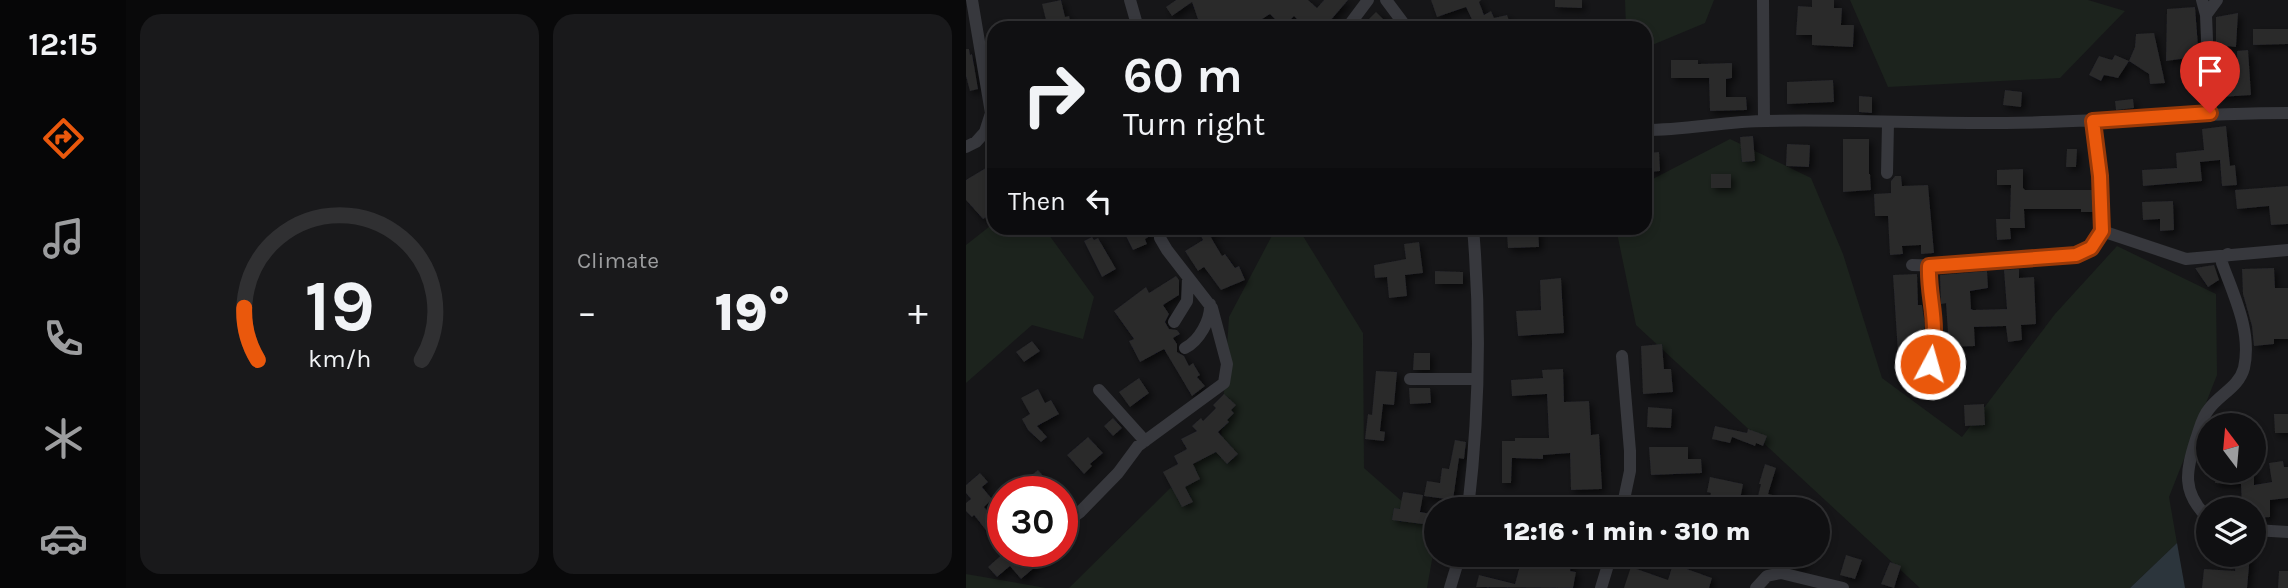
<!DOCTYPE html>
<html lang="en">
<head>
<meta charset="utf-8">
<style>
  :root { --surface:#101012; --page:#19191b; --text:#f1f3f6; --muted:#9c9d9f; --line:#303032; --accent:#ea580c }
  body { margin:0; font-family:Karla,sans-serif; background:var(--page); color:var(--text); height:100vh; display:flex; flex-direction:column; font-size:26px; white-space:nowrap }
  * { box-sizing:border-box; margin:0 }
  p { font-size:23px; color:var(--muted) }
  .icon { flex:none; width:38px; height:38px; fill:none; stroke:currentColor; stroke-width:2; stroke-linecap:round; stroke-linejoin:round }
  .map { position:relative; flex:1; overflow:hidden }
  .details { display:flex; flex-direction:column; gap:14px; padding:14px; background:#09090a; width:840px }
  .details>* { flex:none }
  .guide { position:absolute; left:21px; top:21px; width:665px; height:214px; border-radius:21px; box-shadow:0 4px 10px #0003,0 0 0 2px var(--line); background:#101012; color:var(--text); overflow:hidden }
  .needle { width:46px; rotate:344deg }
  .buttons { position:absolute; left:1230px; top:413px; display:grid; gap:14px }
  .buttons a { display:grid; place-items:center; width:70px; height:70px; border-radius:50%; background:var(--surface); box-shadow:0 4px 10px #0003,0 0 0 2px var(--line); font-size:35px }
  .speed { position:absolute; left:21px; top:476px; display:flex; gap:14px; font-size:35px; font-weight:700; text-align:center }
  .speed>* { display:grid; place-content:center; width:91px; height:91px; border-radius:50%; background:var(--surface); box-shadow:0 4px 10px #0003,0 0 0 2px var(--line); line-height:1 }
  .speed .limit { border:10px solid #d22; background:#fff; color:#111 }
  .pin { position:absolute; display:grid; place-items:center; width:60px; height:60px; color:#fff; margin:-72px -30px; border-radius:50% 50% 50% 0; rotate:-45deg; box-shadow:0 0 7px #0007 }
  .pin .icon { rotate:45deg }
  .me { position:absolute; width:77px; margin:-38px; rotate:6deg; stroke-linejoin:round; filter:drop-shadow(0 0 5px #0008) }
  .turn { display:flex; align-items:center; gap:24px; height:147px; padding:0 21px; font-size:32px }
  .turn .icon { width:91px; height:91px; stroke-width:2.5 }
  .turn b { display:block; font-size:49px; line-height:60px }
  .then { display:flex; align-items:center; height:66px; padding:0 21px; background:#0003; gap:14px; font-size:26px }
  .big { font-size:52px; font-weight:800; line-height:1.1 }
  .details .widget { flex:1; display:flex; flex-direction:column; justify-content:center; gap:10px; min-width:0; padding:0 24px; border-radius:21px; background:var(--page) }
  .details .dial { align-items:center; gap:0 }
  .dial svg { height:182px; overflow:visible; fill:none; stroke:var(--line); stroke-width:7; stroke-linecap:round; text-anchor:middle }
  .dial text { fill:var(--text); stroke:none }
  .heat { display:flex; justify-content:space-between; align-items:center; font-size:38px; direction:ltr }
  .details .tiles { flex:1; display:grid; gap:14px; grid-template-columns:repeat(2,1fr) }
  .trip { position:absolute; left:458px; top:497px; width:406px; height:70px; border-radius:35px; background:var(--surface); box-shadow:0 4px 10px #0003,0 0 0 2px var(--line); font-weight:800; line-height:70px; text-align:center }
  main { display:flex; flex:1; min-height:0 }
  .menu { display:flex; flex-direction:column; width:126px; justify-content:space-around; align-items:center; background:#060607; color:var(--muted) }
  .menu .icon { width:49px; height:49px }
  .menu .selected { color:var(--accent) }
  .menu b { font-size:32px; color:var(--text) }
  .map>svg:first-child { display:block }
</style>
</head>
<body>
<main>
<nav class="menu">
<b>12:15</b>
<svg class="icon selected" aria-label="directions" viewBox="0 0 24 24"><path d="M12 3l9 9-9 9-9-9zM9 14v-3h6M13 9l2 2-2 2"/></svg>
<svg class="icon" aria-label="music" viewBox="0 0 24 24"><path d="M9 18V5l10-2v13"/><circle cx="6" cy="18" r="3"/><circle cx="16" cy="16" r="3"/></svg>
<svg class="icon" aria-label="phone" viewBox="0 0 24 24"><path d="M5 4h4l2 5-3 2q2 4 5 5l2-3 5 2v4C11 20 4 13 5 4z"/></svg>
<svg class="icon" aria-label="climate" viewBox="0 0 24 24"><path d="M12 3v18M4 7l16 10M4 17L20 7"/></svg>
<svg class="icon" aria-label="car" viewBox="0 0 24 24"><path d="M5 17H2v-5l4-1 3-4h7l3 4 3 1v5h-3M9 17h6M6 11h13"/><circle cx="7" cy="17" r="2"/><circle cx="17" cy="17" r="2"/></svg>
</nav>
<section class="details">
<div class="tiles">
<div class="widget dial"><svg viewBox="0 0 100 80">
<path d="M14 69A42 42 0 1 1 86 69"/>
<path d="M14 69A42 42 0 0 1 8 46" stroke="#ea580c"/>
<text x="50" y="56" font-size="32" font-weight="700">19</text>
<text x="50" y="72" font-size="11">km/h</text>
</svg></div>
<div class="widget"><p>Climate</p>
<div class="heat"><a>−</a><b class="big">19°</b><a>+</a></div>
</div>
</div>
</section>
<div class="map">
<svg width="1322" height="588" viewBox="0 0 1322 588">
  <defs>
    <filter id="shadow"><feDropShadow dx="3.5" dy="3.5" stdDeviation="3.5" flood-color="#0009"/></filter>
  </defs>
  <rect width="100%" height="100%" fill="#161618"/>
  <!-- green -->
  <path fill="#1c231d" d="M 659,0 L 748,0 L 739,23 L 679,48 L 679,28 L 660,28 Z
    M 884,0 L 1122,0 L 1159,11 L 1094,78 L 922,87 Z
    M 764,139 L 845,178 L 877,254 L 916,378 L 996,437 L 1089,314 L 1151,246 L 1250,294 L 1251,375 L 1203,497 L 1211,543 L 1164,588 L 954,588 L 670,325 L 650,228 L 679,228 L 679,183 Z
    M 28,223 L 28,228 L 78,228 L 128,297 L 117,339 L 66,325 L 0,383 L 0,245 Z
    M 310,228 L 332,228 L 397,333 L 398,468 L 471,532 L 461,588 L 103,588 L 255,438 L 263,317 Z
    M 0,574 L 80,588 L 0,588 Z"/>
  <!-- water -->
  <path fill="#2c353c" d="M 1211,543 L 1219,588 L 1164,588 Z"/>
  <!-- building -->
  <path fill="#29292c" filter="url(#shadow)" d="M 95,0 L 99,17 L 103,16 L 106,28 L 82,28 L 76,4 Z
    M 210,0 L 342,0 L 351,8 L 358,0 L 382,0 L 358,28 L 340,28 L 328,16 L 317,27 L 304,14 L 282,28 L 235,28 L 226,2 L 206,16 L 200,7 Z
    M 465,0 L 515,0 L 513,2 L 518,15 L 525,11 L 528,18 L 541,15 L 544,24 L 529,28 L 510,28 L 500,7 L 471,17 Z
    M 589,0 L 616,0 L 616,8 L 589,7 Z
    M 846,0 L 868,0 L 868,8 L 876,8 L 875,25 L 888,25 L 887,47 L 846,45 L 846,35 L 830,35 L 832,6 L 846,7 Z
    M 1229,7 L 1232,46 L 1229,57 L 1200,61 L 1201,9 Z
    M 410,12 L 426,28 L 410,28 L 402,20 Z
    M 1272,13 L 1270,47 L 1250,45 L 1250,17 Z
    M 1287,29 L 1322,29 L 1322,44 L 1287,45 Z
    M 1188,33 L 1199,83 L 1184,84 L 1183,74 L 1163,61 L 1152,78 L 1138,75 L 1135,81 L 1123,75 L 1133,56 L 1146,60 L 1149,55 L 1163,61 L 1169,47 L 1170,34 Z
    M 0,49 L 3,49 L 4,55 L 6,54 L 12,89 L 4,91 L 0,76 Z
    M 1282,50 L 1285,95 L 1254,97 L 1253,76 L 1272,75 L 1271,51 Z
    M 705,60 L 732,60 L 732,64 L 766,63 L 766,78 L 760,79 L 760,97 L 780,97 L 781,110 L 744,111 L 743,78 L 705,78 Z
    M 867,80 L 868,102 L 821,104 L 821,82 Z
    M 1039,90 L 1056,92 L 1055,107 L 1037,105 Z
    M 893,96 L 906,97 L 906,113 L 893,112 Z
    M 1167,99 L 1168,108 L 1150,110 L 1149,101 Z
    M 1260,126 L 1264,166 L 1269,165 L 1271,185 L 1256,186 L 1254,160 L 1234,162 L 1236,181 L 1177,186 L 1176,170 L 1211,168 L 1210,153 L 1238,150 L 1236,129 Z
    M 787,136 L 789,161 L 776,162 L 774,137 Z
    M 877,139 L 903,139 L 903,174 L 904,174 L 905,190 L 877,192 Z
    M 821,144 L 844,145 L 843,167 L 820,166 Z
    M 1101,149 L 1111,149 L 1110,167 L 1100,167 Z
    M 693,152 L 694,171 L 683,172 L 681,153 Z
    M 28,163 L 28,212 L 17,219 L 0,200 L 0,180 Z
    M 1057,169 L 1057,188 L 1059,190 L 1126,190 L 1127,212 L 1115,212 L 1115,209 L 1058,209 L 1059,228 L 1044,228 L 1045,239 L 1031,240 L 1030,219 L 1044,219 L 1045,185 L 1031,185 L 1031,170 Z
    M 745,174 L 765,174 L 765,188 L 745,188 Z
    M 929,176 L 935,176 L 936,186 L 962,185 L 968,253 L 955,254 L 955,245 L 936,246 L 937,254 L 924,255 L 922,216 L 909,216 L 908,194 L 925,193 L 925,181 Z
    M 1322,186 L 1322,224 L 1305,225 L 1303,206 L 1271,209 L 1269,190 Z
    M 1207,201 L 1208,230 L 1194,231 L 1194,219 L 1177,220 L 1176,202 Z
    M 173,228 L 187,228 L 186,235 L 179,239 L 181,244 L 167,250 L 159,234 Z
    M 231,228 L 257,228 L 243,234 L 256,256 L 259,254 L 269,268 L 273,266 L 279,280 L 255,290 L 238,267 L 232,271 L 219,251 L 237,240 Z
    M 555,228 L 572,228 L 573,247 L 542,248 L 541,234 L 556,233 Z
    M 126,237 L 128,240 L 132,238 L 150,269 L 136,277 L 118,241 Z
    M 453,242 L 457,273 L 439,275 L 441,296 L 423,298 L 421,277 L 409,278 L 408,265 L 440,259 L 438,244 Z
    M 1248,265 L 1253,280 L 1242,287 L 1229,268 Z
    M 1308,268 L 1309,288 L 1322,288 L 1322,339 L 1308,339 L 1308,344 L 1288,346 L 1286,326 L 1277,294 L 1276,269 Z
    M 1053,269 L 1053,278 L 1068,277 L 1070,324 L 1055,325 L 1056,340 L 1042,342 L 1040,326 L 1008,327 L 1009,346 L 983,347 L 980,303 L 975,304 L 974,275 L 1021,271 L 1022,288 L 1004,291 L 1005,309 L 1007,310 L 1041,309 L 1038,270 Z
    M 469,271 L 497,272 L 497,284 L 469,284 Z
    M 951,274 L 952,305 L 956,305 L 959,325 L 953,355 L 962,382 L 934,385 L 927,275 Z
    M 210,276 L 213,280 L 213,295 L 197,305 L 203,314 L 199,322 L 203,329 L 211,330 L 214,334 L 207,338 L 211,344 L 211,352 L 218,356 L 223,366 L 227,363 L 234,375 L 231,377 L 239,386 L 226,396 L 198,349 L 174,362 L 163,341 L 168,339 L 148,311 L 180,287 L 183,293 Z
    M 595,278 L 598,333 L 552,336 L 550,311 L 575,310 L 574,280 Z
    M 66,341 L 74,351 L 58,362 L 50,352 Z
    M 696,344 L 698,369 L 705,369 L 707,392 L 677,394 L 675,346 Z
    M 448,353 L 464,353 L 464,370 L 447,370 Z
    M 597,369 L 598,402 L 623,401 L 625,435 L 633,434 L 636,489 L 605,490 L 604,453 L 577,455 L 577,459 L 546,458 L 545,483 L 536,483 L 536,441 L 549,441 L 549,438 L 583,438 L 581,394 L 546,396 L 545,380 L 577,378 L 576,370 Z
    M 410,371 L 431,372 L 428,405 L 417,404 L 414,431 L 419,432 L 418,441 L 399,439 L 402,414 L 406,415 Z
    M 173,378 L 183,393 L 164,407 L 153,392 Z
    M 443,388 L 464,388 L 465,403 L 444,404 Z
    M 72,389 L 79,403 L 85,400 L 93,414 L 71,426 L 81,437 L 75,442 L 62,430 L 56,419 L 64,414 L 55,398 Z
    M 258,394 L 270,405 L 265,410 L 268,413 L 261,420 L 263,422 L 252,432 L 272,454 L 261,464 L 250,452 L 227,464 L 234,479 L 219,487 L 227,502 L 216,507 L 197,472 L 212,464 L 208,456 L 221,449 L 215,439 L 231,431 L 226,426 L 235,418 L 237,421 L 250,408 L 247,405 Z
    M 1018,404 L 1019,425 L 999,426 L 998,405 Z
    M 682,407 L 706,409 L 705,428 L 681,427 Z
    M 1308,414 L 1322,414 L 1322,433 L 1309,433 Z
    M 147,418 L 156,428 L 147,436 L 138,426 Z
    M 749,426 L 781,433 L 782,429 L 801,436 L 797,446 L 790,443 L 789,446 L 766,437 L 764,443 L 746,439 Z
    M 122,437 L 137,453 L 124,464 L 126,466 L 118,474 L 101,455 Z
    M 489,440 L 500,442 L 498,459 L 493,458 L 487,500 L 458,496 L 461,481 L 474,483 L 476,468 L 483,469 Z
    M 683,447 L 722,447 L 722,459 L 735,459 L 736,473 L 685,475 Z
    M 1317,461 L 1318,467 L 1322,467 L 1322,498 L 1304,500 L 1304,517 L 1290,518 L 1288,509 L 1276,509 L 1275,484 L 1249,483 L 1250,471 L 1288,471 L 1288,485 L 1306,482 L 1303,463 Z
    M 799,464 L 810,468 L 802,494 L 806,495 L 802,509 L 793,509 L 795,501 L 791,500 L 795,484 L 793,484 Z
    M 72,470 L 78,477 L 59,492 L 53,485 Z
    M 14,473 L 22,482 L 16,487 L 26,499 L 18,507 L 32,523 L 37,518 L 37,530 L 27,539 L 8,515 L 6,517 L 0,511 L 0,503 L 5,499 L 0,493 L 0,485 Z
    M 744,477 L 777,484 L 774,499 L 764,497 L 760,509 L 741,509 L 745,493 L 741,492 Z
    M 437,492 L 457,495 L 454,512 L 466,514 L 464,525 L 426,520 L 428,508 L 434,509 Z
    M 40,551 L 88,551 L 55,579 L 44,566 L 31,577 L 22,567 Z
    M 583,555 L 607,555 L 604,571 L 610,572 L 607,588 L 510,587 L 513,575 L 549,584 L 556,558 L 582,564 Z
    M 825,555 L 839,555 L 837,568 L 823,565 Z
    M 880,555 L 896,560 L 889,579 L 874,575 Z
    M 1270,555 L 1284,555 L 1281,588 L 1236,588 L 1238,569 L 1269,571 Z
    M 924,562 L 935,566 L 928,588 L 915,584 Z
    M 707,564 L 746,578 L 743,588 L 658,588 L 665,567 L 702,580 Z
    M 1313,571 L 1322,571 L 1322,588 L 1312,588 Z"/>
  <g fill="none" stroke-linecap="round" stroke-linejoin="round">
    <!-- street -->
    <path stroke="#37383d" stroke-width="12" d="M 164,0 L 172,28
      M 420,0 L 441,28
      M 797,0 L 798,121
      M 1236,0 L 1240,15 L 1244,113
      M 1240,15 L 1251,0
      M 381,28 L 402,0
      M 679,130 C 721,130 760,121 801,121 C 881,119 961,124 1040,123 C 1134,122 1228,113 1322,113
      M 0,147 L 10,142 L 19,132 L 25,113 L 6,0
      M 921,173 L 922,123
      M 1136,231 L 1220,259 L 1322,250
      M 946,265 L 981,266 L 1110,255 L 1125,249 L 1136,231 L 1134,176 L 1127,121
      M 963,266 L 962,294 L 967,314 L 968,334 L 961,353 L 969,374
      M 208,322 L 221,301 L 222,278
      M 219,348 C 233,341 245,320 244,304
      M 444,379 L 511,379
      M 133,390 L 179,441
      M 502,509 C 513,417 515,321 507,228
      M 656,509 L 664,471 L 664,451 L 656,356
      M 1242,518 C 1215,492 1220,471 1230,439 C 1234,428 1236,417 1243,409 C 1254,394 1273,387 1278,368 C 1286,332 1268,296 1256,263 L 1257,257 L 1262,254
      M 97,524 L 114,512 L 152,473 L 172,446 L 258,383 L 261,364 L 246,308 L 201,250 L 194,238 L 196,228
      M 1288,530 L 1322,532
      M 484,588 L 494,555
      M 635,588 L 645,555
      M 790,588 L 801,576 L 815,573 L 877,588"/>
  </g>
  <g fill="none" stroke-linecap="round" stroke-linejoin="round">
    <!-- route casing -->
    <g stroke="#983908" stroke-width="18">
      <path id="route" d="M 964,364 C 961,350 968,344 968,330 C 968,308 962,289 963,266 L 1110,255 L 1125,248 L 1136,231 L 1134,176 L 1127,121 L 1244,113"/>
    </g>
    <!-- route -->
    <use href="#route" stroke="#ea580c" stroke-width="12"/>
  </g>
</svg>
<div class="buttons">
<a><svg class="needle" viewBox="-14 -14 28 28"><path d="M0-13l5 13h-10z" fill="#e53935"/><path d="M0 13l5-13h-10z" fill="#9c9d9f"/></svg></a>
<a><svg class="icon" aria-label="layers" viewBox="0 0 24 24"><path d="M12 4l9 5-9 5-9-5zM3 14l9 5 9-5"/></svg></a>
</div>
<div class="speed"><div class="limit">30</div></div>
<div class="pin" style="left:1244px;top:113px;background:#d93025"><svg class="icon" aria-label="arrive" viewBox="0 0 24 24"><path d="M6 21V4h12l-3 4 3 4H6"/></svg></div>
<svg class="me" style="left:964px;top:364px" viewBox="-20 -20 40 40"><circle r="17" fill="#ea580c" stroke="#fff" stroke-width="3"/><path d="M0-11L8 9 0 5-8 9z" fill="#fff"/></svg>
<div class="trip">12:16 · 1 min · 310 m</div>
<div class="guide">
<div class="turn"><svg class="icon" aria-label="right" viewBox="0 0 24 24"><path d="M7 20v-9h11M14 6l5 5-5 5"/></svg><div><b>60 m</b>Turn right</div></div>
<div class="then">Then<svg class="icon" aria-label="left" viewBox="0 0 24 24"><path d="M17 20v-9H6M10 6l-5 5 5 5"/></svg></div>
</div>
</div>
</main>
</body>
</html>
